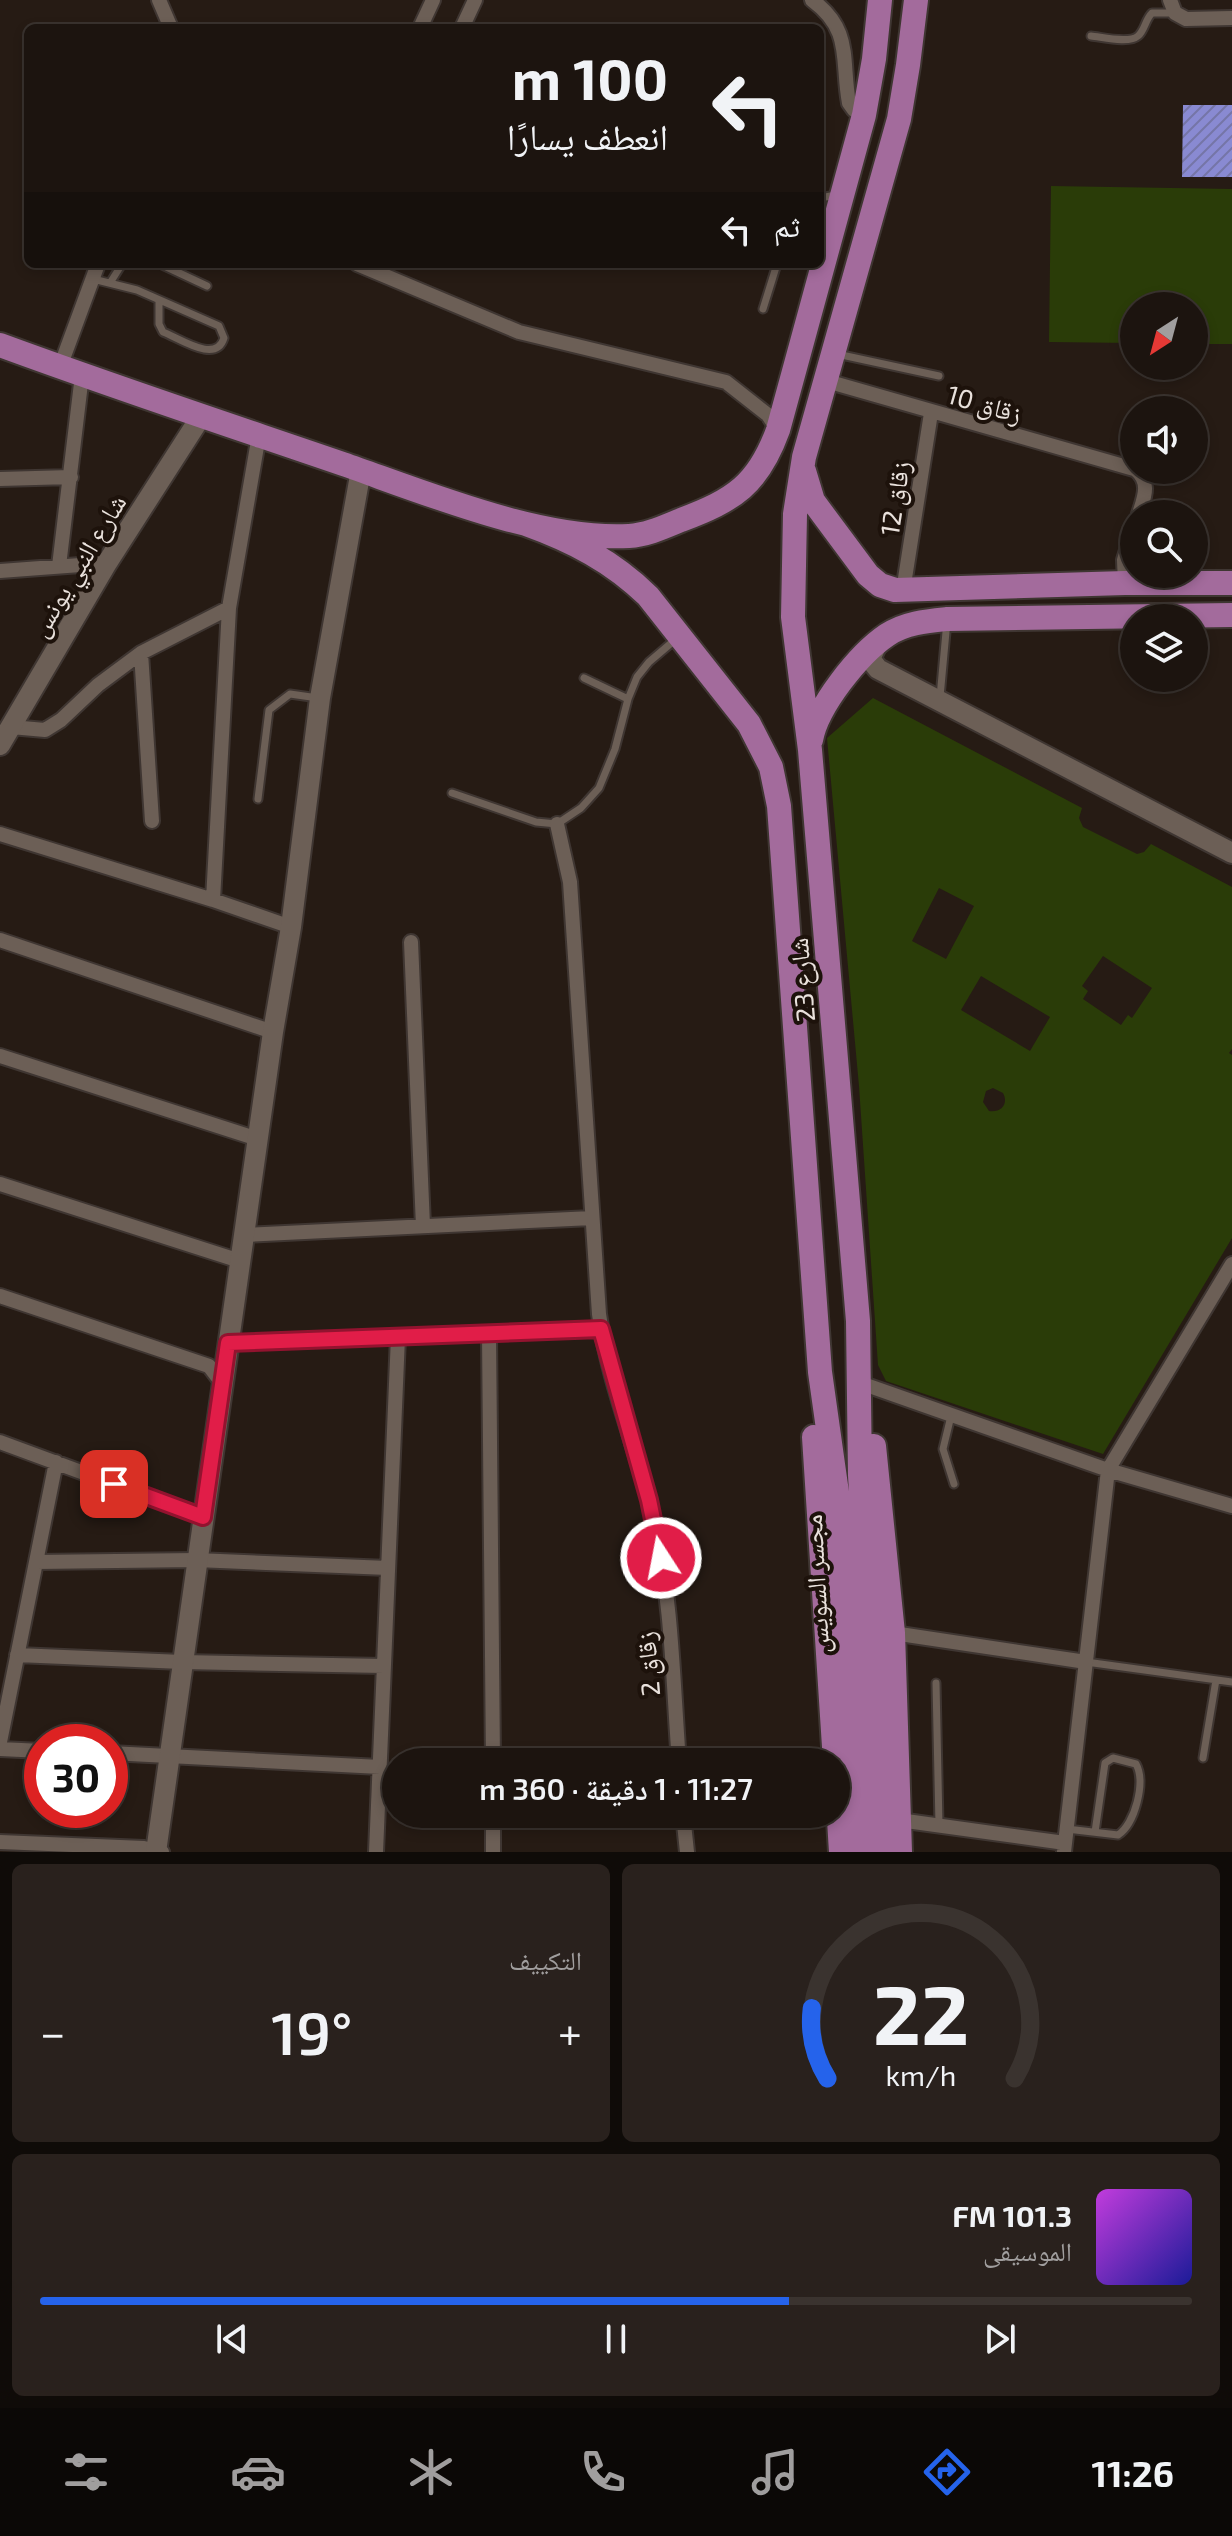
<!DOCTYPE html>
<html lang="ar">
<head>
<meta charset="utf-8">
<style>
  :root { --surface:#1c140f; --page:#29211d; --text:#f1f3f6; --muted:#a09e9e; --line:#3a332f; --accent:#2563eb }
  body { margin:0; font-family:"Exo 2","Noto Naskh Arabic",sans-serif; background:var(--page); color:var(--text); direction:rtl; height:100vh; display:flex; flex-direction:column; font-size:30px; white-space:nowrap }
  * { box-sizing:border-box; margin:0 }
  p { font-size:26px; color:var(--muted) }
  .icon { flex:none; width:44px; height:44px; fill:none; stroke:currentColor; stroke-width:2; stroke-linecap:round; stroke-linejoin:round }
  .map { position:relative; height:1852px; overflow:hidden; direction:ltr }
  .side { display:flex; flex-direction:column; gap:12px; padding:12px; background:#0f0b08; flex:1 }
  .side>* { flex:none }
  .top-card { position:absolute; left:24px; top:24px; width:800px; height:244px; border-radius:12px; box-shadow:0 4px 12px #0003,0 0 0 2px var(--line); direction:rtl; background:#1c140f; color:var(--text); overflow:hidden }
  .needle { width:52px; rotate:216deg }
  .buttons { position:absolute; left:1120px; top:292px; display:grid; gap:16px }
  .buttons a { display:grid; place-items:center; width:88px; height:88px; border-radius:50%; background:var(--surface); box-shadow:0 4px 12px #0003,0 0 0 2px var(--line); font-size:40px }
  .speed { position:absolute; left:24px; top:1724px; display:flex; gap:16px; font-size:40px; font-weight:700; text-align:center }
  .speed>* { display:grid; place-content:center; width:104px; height:104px; border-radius:50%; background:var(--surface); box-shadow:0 4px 12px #0003,0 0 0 2px var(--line); line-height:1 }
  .speed .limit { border:12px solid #d22; background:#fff; color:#111 }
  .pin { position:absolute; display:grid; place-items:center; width:68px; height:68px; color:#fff; margin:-34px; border-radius:16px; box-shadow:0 4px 12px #0006 }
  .me { position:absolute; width:88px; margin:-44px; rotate:349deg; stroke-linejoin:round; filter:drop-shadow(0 0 6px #0008) }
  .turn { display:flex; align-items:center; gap:28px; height:168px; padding:0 24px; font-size:36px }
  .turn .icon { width:104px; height:104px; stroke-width:2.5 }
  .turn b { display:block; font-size:56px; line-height:68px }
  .then { display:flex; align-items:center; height:76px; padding:0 24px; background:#0003; gap:16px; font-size:30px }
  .big { font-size:60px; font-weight:600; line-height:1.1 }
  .side .widget { flex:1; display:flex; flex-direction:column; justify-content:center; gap:12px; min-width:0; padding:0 28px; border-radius:12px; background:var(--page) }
  .side .dial { align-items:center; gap:0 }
  .dial svg { height:208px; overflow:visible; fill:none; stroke:var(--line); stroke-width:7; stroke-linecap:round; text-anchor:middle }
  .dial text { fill:var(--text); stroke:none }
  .song { display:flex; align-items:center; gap:24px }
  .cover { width:96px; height:96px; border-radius:12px; background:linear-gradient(135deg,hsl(290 70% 55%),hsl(240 70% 35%)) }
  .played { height:8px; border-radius:4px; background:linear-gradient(90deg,var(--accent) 65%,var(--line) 65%) }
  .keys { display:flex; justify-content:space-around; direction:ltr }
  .heat { display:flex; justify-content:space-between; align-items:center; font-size:44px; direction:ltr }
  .side .tiles { flex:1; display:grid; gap:12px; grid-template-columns:1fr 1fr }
  .widget:last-child { grid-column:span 2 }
  .trip { position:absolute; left:382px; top:1748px; width:468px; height:80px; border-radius:40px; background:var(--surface); box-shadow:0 4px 12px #0003,0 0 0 2px var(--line); font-weight:600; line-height:80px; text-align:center; direction:rtl }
  .tab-bar { display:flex; height:128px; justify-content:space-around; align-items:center; background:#0b0806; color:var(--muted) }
  .tab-bar .icon { width:56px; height:56px }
  .tab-bar .selected { color:var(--accent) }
  .tab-bar b { font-size:36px; color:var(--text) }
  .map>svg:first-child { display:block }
</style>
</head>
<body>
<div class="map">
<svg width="1232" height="1852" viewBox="0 0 1232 1852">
  <defs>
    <pattern id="building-hatch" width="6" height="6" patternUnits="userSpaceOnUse" patternTransform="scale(2)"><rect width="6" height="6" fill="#898ad2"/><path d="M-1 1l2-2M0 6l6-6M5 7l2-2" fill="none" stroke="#7575a7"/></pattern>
  </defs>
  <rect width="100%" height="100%" fill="#261b14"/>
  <!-- green -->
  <path fill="#2a3c08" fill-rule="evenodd" d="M 1051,186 L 1232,189 L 1232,344 L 1194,344 L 1194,306 L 1134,306 L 1134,343 L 1049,342 Z
    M 873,698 L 1082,808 L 1079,818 L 1083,827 L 1137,854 L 1144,852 L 1151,844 L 1232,887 L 1232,1049 L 1229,1053 L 1232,1055 L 1232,1238 L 1103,1454 L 886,1381 L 878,1365 L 859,1086 L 827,738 ZM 939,888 L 974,906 L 946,959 L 912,941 ZM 1103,956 L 1152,988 L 1132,1018 L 1128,1015 L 1121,1025 L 1083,999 L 1088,991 L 1082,986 ZM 981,976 L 1050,1017 L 1030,1051 L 961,1010 ZM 993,1088 L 1003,1093 C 1009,1104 1001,1113 989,1111 L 983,1102 L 986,1091 Z"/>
  <!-- building -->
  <path fill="url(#building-hatch)" d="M 1183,105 L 1232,105 L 1232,177 L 1182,177 Z"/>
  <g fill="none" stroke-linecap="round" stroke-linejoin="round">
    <!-- lane casing -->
    <g stroke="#3f3632" stroke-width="11">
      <path id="lane" d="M 1091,36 C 1102,37 1129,44 1138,36 C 1145,30 1145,20 1152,13 L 1175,13
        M 820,198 L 836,195
        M 160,264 L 207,286
        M 93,279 L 137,290 L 219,326 L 224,338 C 216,364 181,339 163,332 L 159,324 L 159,300
        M 110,283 L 122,264
        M 763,309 L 777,264
        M 837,354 L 939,376
        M 584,678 L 628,699
        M 940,697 L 947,621
        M 452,793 L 536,822 L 557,824 L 581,808 L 599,788 L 615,749 L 628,699 L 637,677 L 649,662 L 676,639
        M 258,799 L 269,710 L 290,694 L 318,698
        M 951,1416 L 943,1449 L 954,1484
        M 1086,1662 L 1232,1682
        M 936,1683 L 939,1825
        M 1203,1758 L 1216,1680
        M 1067,1829 L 1118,1835 C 1135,1824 1146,1782 1136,1764 L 1113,1758 L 1105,1763 L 1095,1832"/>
    </g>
    <!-- street casing -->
    <g stroke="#3f3632" stroke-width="18">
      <path id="street" d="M 159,0 L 171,28
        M 812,0 C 853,30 841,60 849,103 L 854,110 L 864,115
        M 1170,0 L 1175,13 L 1186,19 L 1232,18
        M 420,28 L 433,0
        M 462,28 L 475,0
        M 357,264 L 519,332 L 726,382 L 768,415 L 778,430
        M 60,367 L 98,264
        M 823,380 L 1134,469
        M 1136,470 C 1151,482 1144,498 1139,514
        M 0,479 L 71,477
        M 59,566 L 82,375
        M 0,571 L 107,563
        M 1125,583 L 1124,560 L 1134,528
        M 903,591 L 931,413
        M 141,653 L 152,821
        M 11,727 L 45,730 L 61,720 L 98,685 L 141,653 L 229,608
        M 557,824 L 570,882 L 599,1314 C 609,1387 640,1455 655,1526 C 672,1603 673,1684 679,1762
        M 0,834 L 213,900 L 291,927
        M 213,900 L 229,608 L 259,435
        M 0,940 L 273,1032
        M 411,942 L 423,1226
        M 0,1056 L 258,1139
        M 0,1184 L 240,1261
        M 243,1235 L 592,1218
        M 0,1296 L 209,1366 L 222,1383
        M 489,1334 L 493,1762
        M 228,1343 L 601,1329
        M 869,1386 L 1108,1470 L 1232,1506
        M 0,1442 L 203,1517
        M 36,1562 L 196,1560 L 388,1568
        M 893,1633 L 1086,1662
        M 17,1655 L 182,1662 L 384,1666
        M 0,1742 L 56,1462
        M 0,1749 L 42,1751
        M 110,1753 L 380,1767
        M 493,1814 L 493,1852
        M 683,1814 L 687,1852
        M 899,1820 L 1065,1843
        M 0,1842 L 144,1848 L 162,1852
        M 376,1852 L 398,1337
        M 1064,1852 L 1108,1470 L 1232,1264"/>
    </g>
    <!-- secondary casing -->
    <g stroke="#3f3632" stroke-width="24">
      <path id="secondary" d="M 877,644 L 870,659 L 878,669 L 1232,853
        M 0,745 L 107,563 L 202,415
        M 156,1852 L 273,1032 L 291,927 L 320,698 L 361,470"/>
    </g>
    <!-- primary casing -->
    <g stroke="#3f3632" stroke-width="28">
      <path id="primary" d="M 0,345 C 114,387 229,425 343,464 C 426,493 542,541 629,536 C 647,535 664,527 681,520 C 734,500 758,485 778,430 L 864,115 L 874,59 L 880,0
        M 804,471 L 813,501 L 868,575 L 880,585 L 895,590 L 1125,583 L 1232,583
        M 526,524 C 573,541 612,561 648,596 L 749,724 L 771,767 L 779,806 L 820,1372 L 840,1514 L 858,1852
        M 811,740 C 817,706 859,654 887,635 C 905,623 927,621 947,619 L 1232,615
        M 814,1437 L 835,1762
        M 874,1446 L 893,1633 L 900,1852
        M 836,1772 L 841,1852
        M 882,1852 L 860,1475 L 858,1321 L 810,750 L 793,617 L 795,514 L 804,457 L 899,119 L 908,65 L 916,0"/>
    </g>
    <!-- lane -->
    <use href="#lane" stroke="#6c5f56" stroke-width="7"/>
    <!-- street -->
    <use href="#street" stroke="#6c5f56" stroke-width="14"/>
    <!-- secondary -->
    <use href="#secondary" stroke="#6c5f56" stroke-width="20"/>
    <!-- primary -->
    <use href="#primary" stroke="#a36b9c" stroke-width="24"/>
  </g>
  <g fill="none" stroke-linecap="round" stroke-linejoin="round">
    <!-- route casing -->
    <g stroke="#92132f" stroke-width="20">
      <path id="route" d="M 114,1484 L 203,1517 L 228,1343 L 601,1329 L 649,1500 L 661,1558"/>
    </g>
    <!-- route -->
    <use href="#route" stroke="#e11d48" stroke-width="14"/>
  </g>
  <g text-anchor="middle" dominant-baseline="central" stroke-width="8" stroke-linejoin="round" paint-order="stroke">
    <!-- street labels -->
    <g font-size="26" fill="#e9e1dc" stroke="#1d120b">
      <text transform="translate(985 403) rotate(16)">زقاق 10</text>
      <text transform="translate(894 498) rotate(-81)">زقاق 12</text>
      <text transform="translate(77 565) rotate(-59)">شارع النبي يونس</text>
      <text transform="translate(801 980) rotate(-95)">شارع 23</text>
      <text transform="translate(815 1584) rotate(-93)">مجسر السويس</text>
      <text transform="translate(647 1664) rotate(-95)">زقاق 2</text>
    </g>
  </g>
</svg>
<div class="buttons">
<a><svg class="needle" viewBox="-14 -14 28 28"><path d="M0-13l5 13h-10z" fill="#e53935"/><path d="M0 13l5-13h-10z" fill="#a09e9e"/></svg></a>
<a><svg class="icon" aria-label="sound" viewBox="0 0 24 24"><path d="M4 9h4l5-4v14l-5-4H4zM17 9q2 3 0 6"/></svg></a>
<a><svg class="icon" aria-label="search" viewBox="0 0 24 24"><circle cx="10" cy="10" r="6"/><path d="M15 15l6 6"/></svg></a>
<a><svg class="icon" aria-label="layers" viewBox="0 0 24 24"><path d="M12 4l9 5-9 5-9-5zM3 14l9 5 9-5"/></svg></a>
</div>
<div class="speed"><div class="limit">30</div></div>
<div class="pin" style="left:114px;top:1484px;background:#d93025"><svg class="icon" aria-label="arrive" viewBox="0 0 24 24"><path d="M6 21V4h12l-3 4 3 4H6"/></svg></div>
<svg class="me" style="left:661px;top:1558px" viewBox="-20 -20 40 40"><circle r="17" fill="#e11d48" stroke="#fff" stroke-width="3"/><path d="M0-11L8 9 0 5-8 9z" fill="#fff"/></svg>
<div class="trip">11:27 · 1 دقيقة · 360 m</div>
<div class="top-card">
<div class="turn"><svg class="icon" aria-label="left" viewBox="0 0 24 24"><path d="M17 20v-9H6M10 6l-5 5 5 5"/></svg><div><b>100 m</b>انعطف يسارًا</div></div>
<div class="then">ثم<svg class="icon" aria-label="left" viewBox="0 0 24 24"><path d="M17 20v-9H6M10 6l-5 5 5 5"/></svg></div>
</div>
</div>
<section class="side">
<div class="tiles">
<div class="widget dial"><svg viewBox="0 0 100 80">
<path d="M14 69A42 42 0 1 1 86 69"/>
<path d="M14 69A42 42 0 0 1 8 42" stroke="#2563eb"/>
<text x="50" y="56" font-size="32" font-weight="700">22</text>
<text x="50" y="72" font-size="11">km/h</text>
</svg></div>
<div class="widget"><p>التكييف</p>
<div class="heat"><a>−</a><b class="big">19°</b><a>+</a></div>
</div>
<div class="widget">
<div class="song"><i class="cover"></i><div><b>101.3 FM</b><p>الموسيقى</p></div></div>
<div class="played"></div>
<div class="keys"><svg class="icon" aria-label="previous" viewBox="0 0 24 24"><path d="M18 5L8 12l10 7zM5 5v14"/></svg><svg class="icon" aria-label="pause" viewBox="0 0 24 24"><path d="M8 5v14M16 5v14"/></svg><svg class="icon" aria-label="next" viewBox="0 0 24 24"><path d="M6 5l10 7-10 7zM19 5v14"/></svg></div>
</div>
</div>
</section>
<nav class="tab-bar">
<b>11:26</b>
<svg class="icon selected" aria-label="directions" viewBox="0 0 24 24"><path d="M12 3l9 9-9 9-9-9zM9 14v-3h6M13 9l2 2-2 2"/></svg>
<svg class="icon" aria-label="music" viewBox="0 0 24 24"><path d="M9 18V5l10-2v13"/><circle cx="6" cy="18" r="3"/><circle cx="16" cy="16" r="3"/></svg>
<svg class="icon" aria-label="phone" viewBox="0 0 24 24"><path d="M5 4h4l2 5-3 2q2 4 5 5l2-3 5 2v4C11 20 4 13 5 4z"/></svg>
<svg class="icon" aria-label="climate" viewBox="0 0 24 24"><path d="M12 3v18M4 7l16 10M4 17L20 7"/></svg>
<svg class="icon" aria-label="car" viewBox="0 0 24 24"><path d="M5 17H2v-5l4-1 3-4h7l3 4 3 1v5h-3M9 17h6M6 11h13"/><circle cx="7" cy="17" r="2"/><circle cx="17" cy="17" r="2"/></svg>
<svg class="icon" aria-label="filters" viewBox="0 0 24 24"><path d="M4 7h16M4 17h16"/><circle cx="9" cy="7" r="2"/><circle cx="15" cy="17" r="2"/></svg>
</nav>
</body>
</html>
